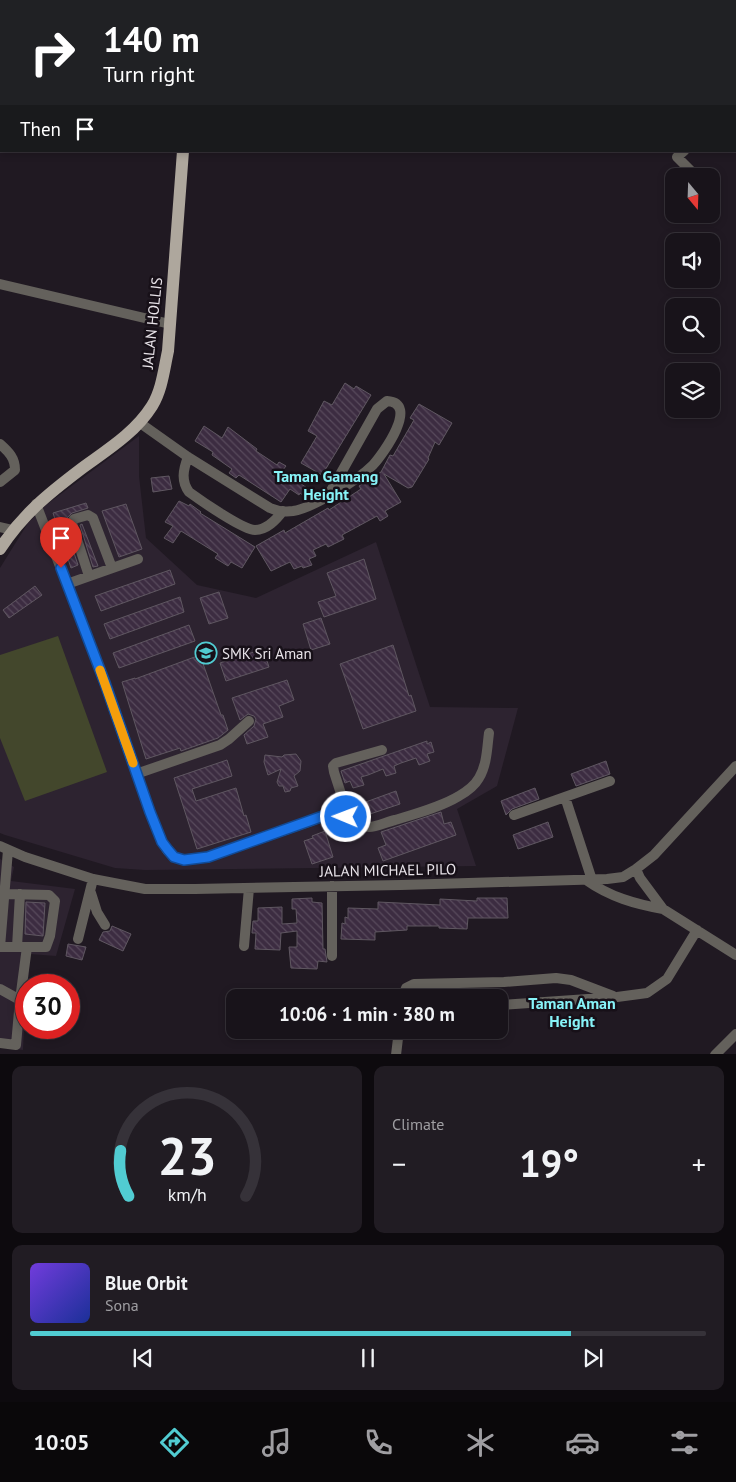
<!DOCTYPE html>
<html lang="en">
<head>
<meta charset="utf-8">
<style>
  :root { --surface:#18131a; --page:#211c23; --text:#f1f3f6; --muted:#9f9ea2; --line:#363239; --accent:#51ccd2 }
  body { margin:0; font-family:"PT Sans",sans-serif; background:var(--page); color:var(--text); height:100vh; display:flex; flex-direction:column; font-size:19px; white-space:nowrap }
  * { box-sizing:border-box; margin:0 }
  p { font-size:16px; color:var(--muted) }
  .icon { flex:none; width:28px; height:28px; fill:none; stroke:currentColor; stroke-width:2; stroke-linecap:round; stroke-linejoin:round }
  .map { position:relative; height:1054px; overflow:hidden }
  .sheet { display:flex; flex-direction:column; gap:12px; padding:12px; background:#0d0a0e; flex:1 }
  .sheet>* { flex:none }
  .guide { position:absolute; left:0px; top:0px; width:736px; height:152px; box-shadow:0 2px 8px #0003,0 0 0 1px var(--line); background:#202124; color:#fff; overflow:hidden }
  .needle { width:32px; rotate:161deg }
  .controls { position:absolute; left:665px; top:168px; display:grid; gap:10px }
  .controls a { display:grid; place-items:center; width:55px; height:55px; border-radius:10px; background:var(--surface); box-shadow:0 2px 8px #0003,0 0 0 1px var(--line); font-size:25px }
  .speed { position:absolute; left:15px; top:974px; display:flex; gap:10px; font-size:25px; font-weight:700; text-align:center }
  .speed>* { display:grid; place-content:center; width:65px; height:65px; border-radius:50%; background:var(--surface); box-shadow:0 2px 8px #0003,0 0 0 1px var(--line); line-height:1 }
  .speed .limit { border:8px solid #d22; background:#fff; color:#111 }
  .pin { position:absolute; display:grid; place-items:center; width:42px; height:42px; color:#fff; margin:-51px -21px; border-radius:50% 50% 50% 0; rotate:-45deg; box-shadow:0 0 5px #0007 }
  .pin .icon { rotate:45deg }
  .me { position:absolute; width:55px; margin:-28px; rotate:271deg; stroke-linejoin:round; filter:drop-shadow(0 0 4px #0008) }
  .turn { display:flex; align-items:center; gap:18px; height:105px; padding:0 20px; font-size:22px }
  .turn .icon { width:65px; height:65px; stroke-width:2.5 }
  .turn b { display:block; font-size:35px; line-height:42px }
  .then { display:flex; align-items:center; height:48px; padding:0 20px; background:#0003; gap:10px; font-size:19px }
  .big { font-size:38px; font-weight:600; line-height:1.1 }
  .sheet .tile { flex:1; display:flex; flex-direction:column; justify-content:center; gap:8px; min-width:0; padding:0 18px; border-radius:10px; background:var(--page) }
  .sheet .dial { align-items:center; gap:0 }
  .dial svg { height:130px; overflow:visible; fill:none; stroke:var(--line); stroke-width:7; stroke-linecap:round; text-anchor:middle }
  .dial text { fill:var(--text); stroke:none }
  .song { display:flex; align-items:center; gap:15px }
  .cover { width:60px; height:60px; border-radius:8px; background:linear-gradient(135deg,hsl(260 70% 55%),hsl(230 70% 35%)) }
  .played { height:5px; border-radius:2px; background:linear-gradient(90deg,var(--accent) 80%,var(--line) 80%) }
  .keys { display:flex; justify-content:space-around; direction:ltr }
  .heat { display:flex; justify-content:space-between; align-items:center; font-size:28px; direction:ltr }
  .sheet .tiles { flex:1; display:grid; gap:12px; grid-template-columns:1fr 1fr }
  .tile:last-child { grid-column:span 2 }
  .trip { position:absolute; left:226px; top:989px; width:282px; height:50px; border-radius:10px; background:var(--surface); box-shadow:0 2px 8px #0003,0 0 0 1px var(--line); font-weight:600; line-height:50px; text-align:center }
  .tabs { display:flex; height:80px; justify-content:space-around; align-items:center; background:#0a080a; color:var(--muted) }
  .tabs .icon { width:35px; height:35px }
  .tabs .active { color:var(--accent) }
  .tabs b { font-size:22px; color:var(--text) }
  .map>svg:first-child { display:block }
</style>
</head>
<body>
<div class="map">
<svg width="736" height="1055" viewBox="0 0 736 1055">
  <defs>
    <pattern id="building-back-hatch" width="6" height="6" patternUnits="userSpaceOnUse" patternTransform="scale(1.25)"><rect width="6" height="6" fill="#3c2c41"/><path d="M-1 5l2 2M0 0l6 6M5-1l2 2" fill="none" stroke="#584a5c"/></pattern>
  </defs>
  <rect width="100%" height="100%" fill="#201922"/>
  <!-- built -->
  <path fill="#2d2330" d="M 139,436 L 139,476 L 146,538 L 197,585 L 256,598 L 376,542 L 430,707 L 518,708 L 497,786 L 457,809 L 476,866 L 145,870 L 115,868 L 5,835 L 0,833 L 0,568 L 28,523 L 46,505 Z
    M 0,859 L 14,867 L 11,881 L 75,889 L 56,956 L 30,954 L 28,985 L 26,985 L 23,1050 L 0,1047 Z"/>
  <!-- grass -->
  <path fill="#43472c" d="M 58,636 L 107,772 L 25,801 L 0,738 L 0,655 Z"/>
  <!-- building -->
  <path fill="url(#building-back-hatch)" stroke="#5f5761" d="M 345,383 L 354,389 L 356,386 L 371,395 L 322,475 L 301,463 L 317,436 L 308,431 L 324,401 L 332,405 Z
    M 419,404 L 452,423 L 439,445 L 435,442 L 428,458 L 429,459 L 412,487 L 408,488 L 384,474 L 401,502 L 385,511 L 388,516 L 380,521 L 377,516 L 342,535 L 344,539 L 328,547 L 326,544 L 313,550 L 316,556 L 309,559 L 312,565 L 303,568 L 302,566 L 294,569 L 290,562 L 271,571 L 256,546 L 284,530 L 285,533 L 328,508 L 329,510 L 361,489 L 359,486 L 381,472 L 390,455 L 393,456 L 414,420 L 410,418 Z
    M 204,426 L 222,438 L 228,427 L 257,449 L 256,451 L 277,465 L 279,462 L 286,466 L 282,471 L 310,490 L 304,496 L 300,493 L 299,495 L 290,489 L 281,502 L 239,475 L 236,478 L 229,473 L 232,469 L 212,455 L 213,452 L 195,441 Z
    M 169,476 L 172,489 L 153,492 L 151,478 Z
    M 179,501 L 189,506 L 190,504 L 201,512 L 200,513 L 255,547 L 242,568 L 231,562 L 228,566 L 215,558 L 218,554 L 181,531 L 173,543 L 164,538 L 173,526 L 165,522 Z
    M 86,503 L 88,508 L 72,513 L 66,519 L 66,529 L 78,565 L 71,568 L 53,513 Z
    M 126,504 L 142,549 L 119,557 L 102,511 Z
    M 82,524 L 98,566 L 93,567 L 80,525 Z
    M 364,559 L 376,599 L 324,617 L 318,602 L 336,596 L 327,573 Z
    M 170,570 L 175,584 L 101,611 L 95,596 Z
    M 35,586 L 42,595 L 9,618 L 3,610 Z
    M 219,592 L 228,618 L 209,624 L 200,598 Z
    M 180,597 L 184,612 L 110,639 L 104,624 Z
    M 321,618 L 330,644 L 311,650 L 303,624 Z
    M 189,625 L 195,641 L 119,668 L 113,653 Z
    M 393,645 L 409,696 L 411,695 L 416,711 L 363,729 L 340,664 Z
    M 263,649 L 269,667 L 226,681 L 220,663 Z
    M 200,655 L 221,715 L 223,715 L 228,730 L 218,738 L 181,751 L 180,748 L 146,759 L 122,682 L 135,678 L 135,679 Z
    M 287,680 L 294,700 L 279,706 L 283,717 L 263,724 L 268,737 L 247,744 L 244,735 L 254,726 L 256,719 L 254,716 L 248,714 L 240,720 L 232,698 Z
    M 427,741 L 427,744 L 431,742 L 434,752 L 427,754 L 430,761 L 419,765 L 416,758 L 401,763 L 394,766 L 396,773 L 386,776 L 383,769 L 368,775 L 361,777 L 364,785 L 353,788 L 350,781 L 345,783 L 341,771 Z
    M 296,754 L 301,761 L 300,771 L 294,776 L 298,786 L 291,788 L 290,791 L 285,792 L 283,786 L 279,786 L 277,782 L 281,769 L 268,775 L 264,762 L 265,755 L 282,757 L 284,755 Z
    M 227,760 L 232,776 L 192,789 L 196,801 L 236,788 L 244,816 L 246,815 L 251,832 L 197,849 L 174,778 Z
    M 606,761 L 610,774 L 576,786 L 571,774 Z
    M 535,788 L 539,799 L 512,809 L 506,815 L 501,801 Z
    M 396,791 L 400,804 L 367,815 L 363,803 Z
    M 441,812 L 444,824 L 451,822 L 456,835 L 383,861 L 378,848 L 386,845 L 381,832 Z
    M 548,822 L 553,837 L 518,849 L 513,835 Z
    M 325,831 L 333,857 L 312,864 L 304,841 L 313,838 L 312,836 Z
    M 312,898 L 312,902 L 322,903 L 323,949 L 325,949 L 327,962 L 318,961 L 317,969 L 291,968 L 289,947 L 297,947 L 297,931 L 281,933 L 280,950 L 255,949 L 256,933 L 252,933 L 253,921 L 258,921 L 258,908 L 282,907 L 282,924 L 297,923 L 296,909 L 292,909 L 292,899 Z
    M 477,898 L 507,898 L 508,918 L 468,918 L 467,929 L 439,928 L 439,926 L 407,926 L 407,930 L 375,932 L 375,940 L 341,939 L 342,923 L 345,924 L 345,917 L 348,918 L 348,908 L 378,909 L 378,902 L 440,905 L 440,899 L 477,901 Z
    M 26,902 L 45,903 L 43,936 L 25,934 Z
    M 112,926 L 131,934 L 123,951 L 99,940 L 103,932 L 110,931 Z
    M 68,944 L 86,947 L 82,960 L 66,956 Z"/>
  <g fill="none" stroke-linecap="round" stroke-linejoin="round">
    <!-- minor -->
    <path stroke="#64615c" stroke-width="10" d="M 273,0 L 276,1
      M 288,1 L 288,0
      M 672,1 L 673,0
      M 735,111 L 736,110
      M 735,132 L 736,133
      M 684,151 L 677,157 L 696,176
      M 711,193 L 713,195
      M 0,284 L 170,324
      M 140,423 L 188,457 L 270,508 C 277,511 285,512 293,511 C 313,508 358,480 373,465 C 383,454 420,403 387,401 L 377,409 L 328,496
      M 0,444 C 9,452 15,458 15,470 L 0,482
      M 188,457 C 183,470 181,481 189,492 C 200,500 243,530 255,530 C 267,530 276,520 283,511
      M 36,504 L 105,683 L 150,812 L 162,842 L 167,850 L 174,857 L 184,860 L 208,857 L 334,813 C 347,813 355,827 369,827 C 377,827 386,822 395,820 C 415,814 441,807 459,796 C 466,792 475,785 479,778 C 487,765 487,748 489,733
      M 0,527 L 13,530
      M 89,576 L 73,527 L 72,522 L 74,519 L 88,515 L 93,518 L 112,568
      M 67,584 L 138,559
      M 136,774 L 220,745 L 229,739 L 249,721
      M 565,797 L 592,880
      M 514,815 L 610,781
      M 346,817 L 343,800 L 334,772 L 333,766 L 336,763 L 382,750
      M 0,846 L 25,857 L 93,879 L 145,889 L 195,889 L 401,885 L 607,879 L 623,877 L 636,869 L 654,855 L 736,766
      M 586,880 C 610,897 635,904 663,909 L 640,878 L 636,869
      M 91,893 L 97,912 L 105,925
      M 663,909 L 736,955
      M 78,939 L 93,879
      M 244,946 L 249,888
      M 0,947 L 46,947 L 50,936 L 55,901 L 49,895 L 5,894
      M 0,947 L 8,850
      M 17,947 L 20,894
      M 332,956 L 332,886
      M 0,989 L 20,1000 L 16,1045 L 0,1043
      M 402,998 L 406,988 L 414,984 L 504,982 L 556,978 L 571,980 L 613,996
      M 20,1000 L 27,947
      M 500,1005 L 617,997 L 647,993 L 667,979 L 697,930
      M 396,1055 L 399,1030
      M 715,1055 L 736,1034"/>
    <!-- major -->
    <path stroke="#aea79d" stroke-width="12" d="M 195,1 L 196,0
      M 0,549 C 23,514 48,494 81,469 C 107,450 135,433 152,406 C 162,390 164,369 168,351 L 183,151"/>
  </g>
  <g fill="none" stroke-linecap="round" stroke-linejoin="round">
    <!-- route casing -->
    <g stroke="#114b97" stroke-width="12">
      <path id="route" d="M 61,568 L 105,683 L 150,812 L 162,842 L 168,850 L 174,857 L 184,860 L 208,857 L 326,815 L 337,813 L 346,817"/>
    </g>
    <!-- route -->
    <use href="#route" stroke="#1a73e8" stroke-width="9"/>
    <!-- slow -->
    <path stroke="#f59e0b" stroke-width="9" d="M 100,670 L 133,763"/>
  </g>
  <!-- icons -->
  <defs>
    <g id="school-ring" transform="scale(1.125)"><circle r="9.5" fill="#171018" stroke="#51ccd2" stroke-width="1.5"/><path d="M0-5L7-2L0 1L-7-2ZM-4 1L0 2.5L4 1V4Q0 6-4 4Z" fill="#51ccd2"/></g>
  </defs>
  <g fill-rule="evenodd">
    <use href="#school-ring" x="206" y="653"/>
  </g>
  <g text-anchor="middle" dominant-baseline="central" stroke-width="5" stroke-linejoin="round" paint-order="stroke">
    <!-- street labels -->
    <g font-size="15" fill="#e8e3e9" stroke="#171018">
      <text transform="translate(152 323) rotate(-84)">JALAN HOLLIS</text>
      <text transform="translate(388 870) rotate(-1)">JALAN MICHAEL PILO</text>
    </g>
    <!-- poi labels -->
    <g font-size="15" fill="#e8e3e9" stroke="#171018" text-anchor="start">
      <text x="222" y="653">SMK Sri Aman</text>
    </g>
    <!-- neighbourhood labels -->
    <g font-size="16" font-weight="bold" fill="#87f3f8" stroke="#171018">
      <text x="326" y="476">Taman Gamang<tspan x="326" dy="18">Height</tspan></text>
      <text x="572" y="1003">Taman Aman<tspan x="572" dy="18">Height</tspan></text>
    </g>
  </g>
</svg>
<div class="controls">
<a><svg class="needle" viewBox="-14 -14 28 28"><path d="M0-13l5 13h-10z" fill="#e53935"/><path d="M0 13l5-13h-10z" fill="#9f9ea2"/></svg></a>
<a><svg class="icon" aria-label="sound" viewBox="0 0 24 24"><path d="M4 9h4l5-4v14l-5-4H4zM17 9q2 3 0 6"/></svg></a>
<a><svg class="icon" aria-label="search" viewBox="0 0 24 24"><circle cx="10" cy="10" r="6"/><path d="M15 15l6 6"/></svg></a>
<a><svg class="icon" aria-label="layers" viewBox="0 0 24 24"><path d="M12 4l9 5-9 5-9-5zM3 14l9 5 9-5"/></svg></a>
</div>
<div class="speed"><div class="limit">30</div></div>
<div class="pin" style="left:61px;top:568px;background:#d93025"><svg class="icon" aria-label="arrive" viewBox="0 0 24 24"><path d="M6 21V4h12l-3 4 3 4H6"/></svg></div>
<svg class="me" style="left:346px;top:817px" viewBox="-20 -20 40 40"><circle r="17" fill="#1a73e8" stroke="#fff" stroke-width="3"/><path d="M0-11L8 9 0 5-8 9z" fill="#fff"/></svg>
<div class="trip">10:06 · 1 min · 380 m</div>
<div class="guide">
<div class="turn"><svg class="icon" aria-label="right" viewBox="0 0 24 24"><path d="M7 20v-9h11M14 6l5 5-5 5"/></svg><div><b>140 m</b>Turn right</div></div>
<div class="then">Then<svg class="icon" aria-label="arrive" viewBox="0 0 24 24"><path d="M6 21V4h12l-3 4 3 4H6"/></svg></div>
</div>
</div>
<section class="sheet">
<div class="tiles">
<div class="tile dial"><svg viewBox="0 0 100 80">
<path d="M14 69A42 42 0 1 1 86 69"/>
<path d="M14 69A42 42 0 0 1 9 41" stroke="#51ccd2"/>
<text x="50" y="56" font-size="32" font-weight="700">23</text>
<text x="50" y="72" font-size="11">km/h</text>
</svg></div>
<div class="tile"><p>Climate</p>
<div class="heat"><a>−</a><b class="big">19°</b><a>+</a></div>
</div>
<div class="tile">
<div class="song"><i class="cover"></i><div><b>Blue Orbit</b><p>Sona</p></div></div>
<div class="played"></div>
<div class="keys"><svg class="icon" aria-label="previous" viewBox="0 0 24 24"><path d="M18 5L8 12l10 7zM5 5v14"/></svg><svg class="icon" aria-label="pause" viewBox="0 0 24 24"><path d="M8 5v14M16 5v14"/></svg><svg class="icon" aria-label="next" viewBox="0 0 24 24"><path d="M6 5l10 7-10 7zM19 5v14"/></svg></div>
</div>
</div>
</section>
<nav class="tabs">
<b>10:05</b>
<svg class="icon active" aria-label="directions" viewBox="0 0 24 24"><path d="M12 3l9 9-9 9-9-9zM9 14v-3h6M13 9l2 2-2 2"/></svg>
<svg class="icon" aria-label="music" viewBox="0 0 24 24"><path d="M9 18V5l10-2v13"/><circle cx="6" cy="18" r="3"/><circle cx="16" cy="16" r="3"/></svg>
<svg class="icon" aria-label="phone" viewBox="0 0 24 24"><path d="M5 4h4l2 5-3 2q2 4 5 5l2-3 5 2v4C11 20 4 13 5 4z"/></svg>
<svg class="icon" aria-label="climate" viewBox="0 0 24 24"><path d="M12 3v18M4 7l16 10M4 17L20 7"/></svg>
<svg class="icon" aria-label="car" viewBox="0 0 24 24"><path d="M5 17H2v-5l4-1 3-4h7l3 4 3 1v5h-3M9 17h6M6 11h13"/><circle cx="7" cy="17" r="2"/><circle cx="17" cy="17" r="2"/></svg>
<svg class="icon" aria-label="filters" viewBox="0 0 24 24"><path d="M4 7h16M4 17h16"/><circle cx="9" cy="7" r="2"/><circle cx="15" cy="17" r="2"/></svg>
</nav>
</body>
</html>
